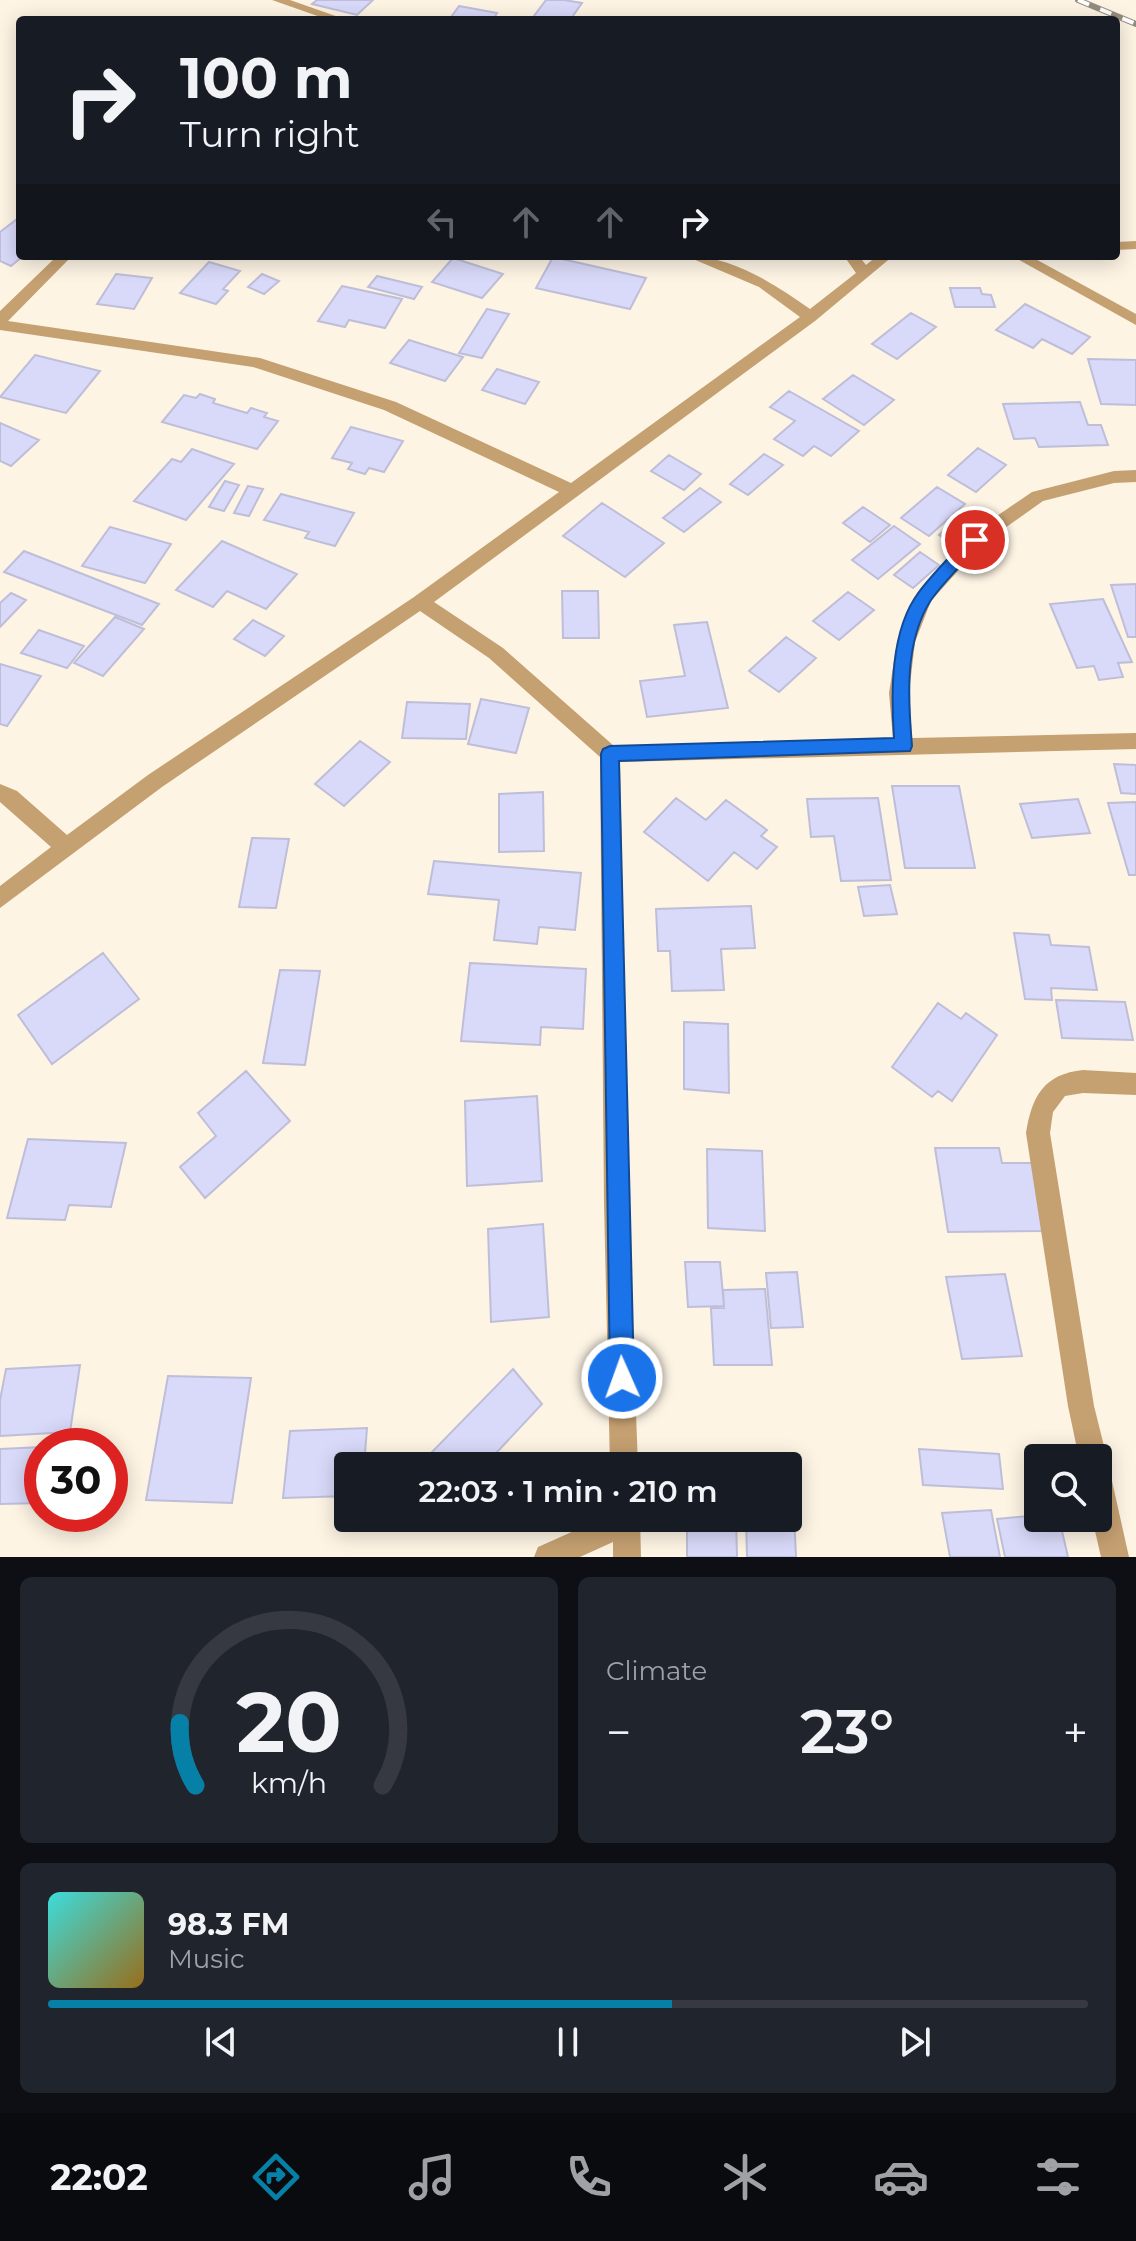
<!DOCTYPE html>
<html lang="en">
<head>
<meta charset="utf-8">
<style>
  :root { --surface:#171b24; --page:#20242c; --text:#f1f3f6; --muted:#9ea1a6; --line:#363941; --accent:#0680a6 }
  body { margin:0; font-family:Montserrat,sans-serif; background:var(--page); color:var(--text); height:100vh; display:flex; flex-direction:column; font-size:30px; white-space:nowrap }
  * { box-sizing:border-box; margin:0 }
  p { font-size:26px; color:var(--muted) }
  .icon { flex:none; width:44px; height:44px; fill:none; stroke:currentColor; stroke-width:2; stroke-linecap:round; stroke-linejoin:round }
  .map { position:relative; height:1557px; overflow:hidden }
  .panel { display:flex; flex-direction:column; gap:20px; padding:20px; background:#0d0f14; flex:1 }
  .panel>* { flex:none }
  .top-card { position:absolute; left:16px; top:16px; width:1104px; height:244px; border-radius:8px; box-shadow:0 4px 20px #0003; background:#171b24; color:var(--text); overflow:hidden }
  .buttons { position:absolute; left:1024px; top:1444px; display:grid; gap:16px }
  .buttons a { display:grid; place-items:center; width:88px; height:88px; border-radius:8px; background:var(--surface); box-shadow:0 4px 20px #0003; font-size:40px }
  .speed { position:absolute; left:24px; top:1428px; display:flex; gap:16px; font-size:40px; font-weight:700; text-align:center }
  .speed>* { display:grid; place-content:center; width:104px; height:104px; border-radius:50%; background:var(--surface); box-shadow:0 4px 20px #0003; line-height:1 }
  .speed .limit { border:12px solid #d22; background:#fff; color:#111 }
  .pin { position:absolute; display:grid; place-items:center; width:68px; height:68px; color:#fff; margin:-34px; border:4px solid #fff; border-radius:50%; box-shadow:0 2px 8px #0007 }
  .me { position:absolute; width:88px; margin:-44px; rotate:358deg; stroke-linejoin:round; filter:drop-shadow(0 0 6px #0008) }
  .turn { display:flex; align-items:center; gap:28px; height:168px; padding:0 32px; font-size:36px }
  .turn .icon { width:104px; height:104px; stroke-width:2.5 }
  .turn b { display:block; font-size:56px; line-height:68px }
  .lanes { display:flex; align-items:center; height:76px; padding:0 32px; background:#0003; justify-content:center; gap:40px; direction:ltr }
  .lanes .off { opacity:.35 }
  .big { font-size:60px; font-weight:600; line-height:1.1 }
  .panel .card { flex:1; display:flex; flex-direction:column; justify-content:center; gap:12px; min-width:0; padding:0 28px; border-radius:12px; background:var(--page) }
  .panel .dial { align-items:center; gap:0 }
  .dial svg { height:208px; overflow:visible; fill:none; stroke:var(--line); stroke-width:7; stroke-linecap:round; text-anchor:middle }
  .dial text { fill:var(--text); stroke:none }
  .song { display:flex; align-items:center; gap:24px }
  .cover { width:96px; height:96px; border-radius:12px; background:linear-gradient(135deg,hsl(180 70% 55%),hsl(40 70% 35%)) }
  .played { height:8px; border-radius:4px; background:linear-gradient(90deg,var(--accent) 60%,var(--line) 60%) }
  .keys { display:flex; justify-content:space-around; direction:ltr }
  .heat { display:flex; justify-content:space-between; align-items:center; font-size:44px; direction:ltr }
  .panel .tiles { flex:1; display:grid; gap:20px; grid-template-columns:1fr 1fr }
  .card:last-child { grid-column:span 2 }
  .trip { position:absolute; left:334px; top:1452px; width:468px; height:80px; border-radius:8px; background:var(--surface); box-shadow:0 4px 20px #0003; font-weight:600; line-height:80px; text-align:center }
  .tabs { display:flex; height:128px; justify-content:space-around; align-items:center; background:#090b0e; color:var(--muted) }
  .tabs .icon { width:56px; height:56px }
  .tabs .active { color:var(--accent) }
  .tabs b { font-size:36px; color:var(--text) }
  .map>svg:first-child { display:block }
</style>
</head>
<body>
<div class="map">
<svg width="1136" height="1557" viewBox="0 0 1136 1557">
  <rect width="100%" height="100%" fill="#fdf4e4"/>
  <!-- building -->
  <path fill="#d9d9f9" stroke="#bebed9" stroke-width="2" d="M 317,0 L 373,0 L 357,15 L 312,4 Z
    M 546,0 L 564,0 L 582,3 L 570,20 L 531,20 Z
    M 459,6 L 497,13 L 493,20 L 449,20 Z
    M 17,219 L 20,220 L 20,256 L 23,256 L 11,266 L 0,261 L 0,232 Z
    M 553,257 L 646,278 L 630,309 L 536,288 Z
    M 453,258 L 503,274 L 482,298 L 432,282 Z
    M 209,262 L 240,271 L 223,289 L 228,291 L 216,304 L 180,293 Z
    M 116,274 L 152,278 L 134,309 L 97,304 Z
    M 262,274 L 279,281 L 264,294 L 248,287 Z
    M 377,276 L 422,287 L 414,299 L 368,287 Z
    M 342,286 L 402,299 L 385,328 L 349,320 L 345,327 L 318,321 Z
    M 950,288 L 980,288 L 982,294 L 991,295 L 995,307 L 955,307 Z
    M 1025,304 L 1090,337 L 1072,354 L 1042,339 L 1033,348 L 996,330 Z
    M 487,309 L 509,314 L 482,358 L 459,353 Z
    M 911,313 L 936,327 L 897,359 L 872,344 Z
    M 409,340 L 463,357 L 445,381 L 390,363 Z
    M 35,355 L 100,371 L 66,413 L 0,397 Z
    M 1088,359 L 1136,360 L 1136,405 L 1101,404 Z
    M 497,369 L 539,382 L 525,404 L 482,390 Z
    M 853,375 L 894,400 L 864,425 L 823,399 Z
    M 789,391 L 859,431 L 831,456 L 814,446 L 803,456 L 774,439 L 795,421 L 770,407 Z
    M 200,394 L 215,399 L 213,403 L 247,413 L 251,408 L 267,413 L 264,417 L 278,421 L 257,449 L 162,422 L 184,395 L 196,398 Z
    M 1080,402 L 1088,425 L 1101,425 L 1108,445 L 1039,447 L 1035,438 L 1014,439 L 1003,404 Z
    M 0,423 L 39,440 L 11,466 L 0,461 Z
    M 351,427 L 403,441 L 384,472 L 369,468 L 365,474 L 348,469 L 352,463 L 332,458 Z
    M 978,448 L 1006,465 L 976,492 L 948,475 Z
    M 192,449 L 234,464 L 186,520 L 134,501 L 172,459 L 181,462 Z
    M 764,454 L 783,465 L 748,495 L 730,484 Z
    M 669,455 L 701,474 L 684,490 L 651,471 Z
    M 225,481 L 239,485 L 224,511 L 209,507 Z
    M 248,486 L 263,489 L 249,516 L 234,513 Z
    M 937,487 L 965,504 L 929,536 L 901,518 Z
    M 700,488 L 721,502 L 684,532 L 663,518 Z
    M 281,494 L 354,513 L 335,546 L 305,538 L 309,532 L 264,520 Z
    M 602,503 L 664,543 L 625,577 L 563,536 Z
    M 863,507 L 890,525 L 870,542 L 843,523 Z
    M 962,515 L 981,528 L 958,548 L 939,535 Z
    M 894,526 L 920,544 L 878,579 L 852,560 Z
    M 110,527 L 171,544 L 145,583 L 82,566 Z
    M 222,541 L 297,574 L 266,609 L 227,591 L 213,607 L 176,590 Z
    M 24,551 L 159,604 L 142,625 L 4,572 Z
    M 920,552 L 939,565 L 913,588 L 894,575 Z
    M 1136,584 L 1136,637 L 1128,637 L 1111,585 Z
    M 562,591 L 598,591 L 599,638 L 563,638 Z
    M 848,592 L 874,610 L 839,640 L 813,621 Z
    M 11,593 L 26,600 L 0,627 L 0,603 Z
    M 1103,599 L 1132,662 L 1118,663 L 1123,677 L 1099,680 L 1094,666 L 1077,668 L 1050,604 Z
    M 115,617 L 144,629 L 103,676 L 74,663 Z
    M 253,620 L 284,636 L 265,656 L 234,639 Z
    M 707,622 L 728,708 L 647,717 L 640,681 L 685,676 L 674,625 Z
    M 39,630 L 84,646 L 67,668 L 21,653 Z
    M 786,637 L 816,658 L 779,692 L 749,671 Z
    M 0,664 L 41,676 L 7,726 L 0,724 Z
    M 481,699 L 529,708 L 516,753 L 468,744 Z
    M 407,702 L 470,704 L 466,739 L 402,738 Z
    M 360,741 L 390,762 L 344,806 L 315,784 Z
    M 1114,764 L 1136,765 L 1136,794 L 1121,793 Z
    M 892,786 L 959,786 L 975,868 L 905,868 Z
    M 543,792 L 544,851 L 499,852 L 499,794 Z
    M 676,798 L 706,820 L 726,800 L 767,830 L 761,836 L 777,847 L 757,869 L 734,852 L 708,881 L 644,832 Z
    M 878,798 L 891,880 L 841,881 L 834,836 L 811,837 L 807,799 Z
    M 1078,799 L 1090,833 L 1032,838 L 1020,804 Z
    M 1136,802 L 1136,875 L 1129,875 L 1108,803 Z
    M 252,838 L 289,839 L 276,908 L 239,907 Z
    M 434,861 L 581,873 L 575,930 L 539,927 L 537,944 L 494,940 L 499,900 L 428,894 Z
    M 890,885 L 897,914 L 864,916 L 858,887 Z
    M 751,906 L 755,948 L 721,949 L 724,990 L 672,991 L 670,951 L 658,951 L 656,909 Z
    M 1014,933 L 1049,935 L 1051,945 L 1089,947 L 1097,990 L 1051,988 L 1052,1000 L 1025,999 Z
    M 103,953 L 139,999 L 52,1064 L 18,1015 Z
    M 470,963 L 586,969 L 583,1029 L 541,1027 L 540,1045 L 461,1041 Z
    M 280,970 L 320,971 L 305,1065 L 263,1063 Z
    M 1056,1000 L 1125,1002 L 1133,1040 L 1062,1038 Z
    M 938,1003 L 961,1019 L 966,1013 L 997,1035 L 952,1101 L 938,1091 L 932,1097 L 892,1067 Z
    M 684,1022 L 728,1024 L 729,1093 L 684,1089 Z
    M 246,1071 L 290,1121 L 205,1198 L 180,1167 L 216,1136 L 198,1113 Z
    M 537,1096 L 542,1181 L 467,1186 L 465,1101 Z
    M 28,1139 L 126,1143 L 111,1207 L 69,1205 L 65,1220 L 7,1218 Z
    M 935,1148 L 999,1148 L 1002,1163 L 1033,1163 L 1046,1231 L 948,1232 Z
    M 707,1149 L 762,1151 L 765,1231 L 708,1228 Z
    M 543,1224 L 549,1317 L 491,1322 L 488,1229 Z
    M 685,1262 L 720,1262 L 724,1306 L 688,1307 Z
    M 797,1272 L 803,1327 L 771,1328 L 766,1273 Z
    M 1005,1274 L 1022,1356 L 962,1359 L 946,1277 Z
    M 765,1289 L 772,1365 L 714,1365 L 711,1308 L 724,1308 L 723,1290 Z
    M 80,1365 L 70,1432 L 0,1436 L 0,1400 L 6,1369 Z
    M 513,1369 L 542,1404 L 484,1466 L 437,1466 L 429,1455 Z
    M 168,1376 L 251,1378 L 232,1503 L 146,1500 Z
    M 367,1428 L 364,1466 L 348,1466 L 348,1496 L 283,1498 L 290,1431 Z
    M 42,1447 L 42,1503 L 0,1504 L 0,1449 Z
    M 919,1449 L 999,1454 L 1003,1489 L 923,1485 Z
    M 991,1510 L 1000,1557 L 950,1557 L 942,1513 Z
    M 788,1514 L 794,1514 L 796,1557 L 747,1557 L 746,1518 L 788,1518 Z
    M 1038,1515 L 1038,1518 L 1059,1518 L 1068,1557 L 1005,1557 L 997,1519 Z
    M 687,1518 L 736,1518 L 737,1557 L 687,1557 Z"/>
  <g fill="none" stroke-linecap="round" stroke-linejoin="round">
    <!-- minor -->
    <path fill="#c5a071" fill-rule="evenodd" d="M 272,0 L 290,0 L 347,20 L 329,20 Z
      M 1136,241 L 1136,249 L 1116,250 L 1116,242 Z
      M 57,256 L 72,256 L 8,321 L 260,358 L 396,402 L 571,483 L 800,317 L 759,287 L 686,256 C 732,256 773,283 810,309 L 856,273 L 844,256 L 859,256 L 866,265 L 877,256 L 893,256 L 815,321 L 434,602 L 503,648 L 614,746 L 893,739 L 889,693 L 897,642 L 917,593 L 969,535 L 1032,492 L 1114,471 L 1136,470 L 1136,482 L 1114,483 L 1043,501 L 981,545 L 931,601 L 915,642 L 909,693 L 912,738 L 1136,733 L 1136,749 L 620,762 L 628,1202 L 638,1466 L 610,1466 L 604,1202 L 600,757 L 489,658 L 420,611 L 162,787 L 0,908 L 0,886 L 51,847 L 0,802 L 0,784 L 17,791 L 67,835 L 148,775 L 414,597 L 559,492 L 384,410 L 253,367 L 0,330 L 0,311 Z
      M 1012,256 L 1030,256 L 1136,314 L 1136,325 Z
      M 1083,1070 L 1136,1073 L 1136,1095 L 1083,1093 L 1065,1096 L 1053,1112 L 1050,1133 L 1094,1406 L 1107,1458 L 1101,1468 L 1108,1471 L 1112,1481 L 1129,1557 L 1101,1557 L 1092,1518 L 1098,1518 L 1098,1458 L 1079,1458 L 1068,1406 L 1026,1133 C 1032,1096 1044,1074 1083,1070 Z
      M 603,1518 L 640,1518 L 641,1557 L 613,1557 L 613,1542 L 580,1557 L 534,1557 L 538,1547 Z"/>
    <!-- rail casing -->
    <g stroke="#938c7f" stroke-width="6">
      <path id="rail" d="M 1078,0 L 1136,24"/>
    </g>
    <!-- rail -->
    <use href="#rail" stroke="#fff" stroke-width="4" stroke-dasharray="12" stroke-linecap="butt"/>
  </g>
  <!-- route -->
  <path fill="#1a73e8" stroke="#114b97" stroke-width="2" d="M 975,534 L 980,536 L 980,544 C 965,562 945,580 931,600 C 904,642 908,699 912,746 L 910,751 L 619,761 L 634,1378 L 630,1387 L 622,1390 L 613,1387 L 610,1378 L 601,754 L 603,749 L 610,746 L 894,738 C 891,694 890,630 919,592 C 934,572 953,554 969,536 Z"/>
</svg>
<div class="buttons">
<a><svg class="icon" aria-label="search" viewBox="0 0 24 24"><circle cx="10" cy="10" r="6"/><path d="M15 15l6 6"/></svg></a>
</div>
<div class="speed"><div class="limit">30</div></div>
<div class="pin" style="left:975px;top:540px;background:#d93025"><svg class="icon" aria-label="arrive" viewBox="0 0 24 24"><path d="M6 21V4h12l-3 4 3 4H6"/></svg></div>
<svg class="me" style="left:622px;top:1378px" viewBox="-20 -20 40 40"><circle r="17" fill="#1a73e8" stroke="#fff" stroke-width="3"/><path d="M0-11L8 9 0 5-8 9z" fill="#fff"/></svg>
<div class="trip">22:03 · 1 min · 210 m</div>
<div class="top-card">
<div class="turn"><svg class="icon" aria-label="right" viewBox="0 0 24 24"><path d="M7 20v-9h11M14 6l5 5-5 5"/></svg><div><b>100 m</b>Turn right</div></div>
<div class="lanes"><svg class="icon off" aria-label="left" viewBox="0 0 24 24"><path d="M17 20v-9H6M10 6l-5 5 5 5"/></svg><svg class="icon off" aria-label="ahead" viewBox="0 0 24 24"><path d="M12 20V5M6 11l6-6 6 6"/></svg><svg class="icon off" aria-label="ahead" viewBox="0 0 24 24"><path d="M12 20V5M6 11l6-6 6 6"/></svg><svg class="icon" aria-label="right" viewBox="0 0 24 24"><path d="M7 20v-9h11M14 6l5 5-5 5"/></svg></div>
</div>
</div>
<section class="panel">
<div class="tiles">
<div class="card dial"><svg viewBox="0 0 100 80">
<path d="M14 69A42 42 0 1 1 86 69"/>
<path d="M14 69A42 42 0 0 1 8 45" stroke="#0680a6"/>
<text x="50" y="56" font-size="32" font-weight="700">20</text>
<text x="50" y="72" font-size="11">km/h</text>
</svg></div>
<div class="card"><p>Climate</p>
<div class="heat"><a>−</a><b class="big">23°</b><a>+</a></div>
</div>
<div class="card">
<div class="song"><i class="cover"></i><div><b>98.3 FM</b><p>Music</p></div></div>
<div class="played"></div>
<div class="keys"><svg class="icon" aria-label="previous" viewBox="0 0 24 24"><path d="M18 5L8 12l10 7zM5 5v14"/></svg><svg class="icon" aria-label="pause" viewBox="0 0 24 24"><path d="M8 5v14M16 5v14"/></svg><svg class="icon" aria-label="next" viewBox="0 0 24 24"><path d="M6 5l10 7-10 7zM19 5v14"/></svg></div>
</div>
</div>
</section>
<nav class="tabs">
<b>22:02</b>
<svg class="icon active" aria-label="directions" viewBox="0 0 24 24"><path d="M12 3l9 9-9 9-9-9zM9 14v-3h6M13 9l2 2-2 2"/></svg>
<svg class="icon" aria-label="music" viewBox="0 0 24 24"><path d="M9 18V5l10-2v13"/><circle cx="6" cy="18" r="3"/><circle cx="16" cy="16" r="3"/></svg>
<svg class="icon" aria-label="phone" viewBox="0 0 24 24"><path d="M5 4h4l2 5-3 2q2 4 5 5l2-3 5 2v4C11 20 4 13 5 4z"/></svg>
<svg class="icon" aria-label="climate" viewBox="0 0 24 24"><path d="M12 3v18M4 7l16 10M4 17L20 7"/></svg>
<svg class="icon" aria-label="car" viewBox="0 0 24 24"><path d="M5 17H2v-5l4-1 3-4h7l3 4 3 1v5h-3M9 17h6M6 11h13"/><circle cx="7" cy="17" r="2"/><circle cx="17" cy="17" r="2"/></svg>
<svg class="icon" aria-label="filters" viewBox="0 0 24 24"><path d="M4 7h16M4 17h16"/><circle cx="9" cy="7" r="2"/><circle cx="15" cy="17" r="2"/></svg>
</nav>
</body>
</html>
